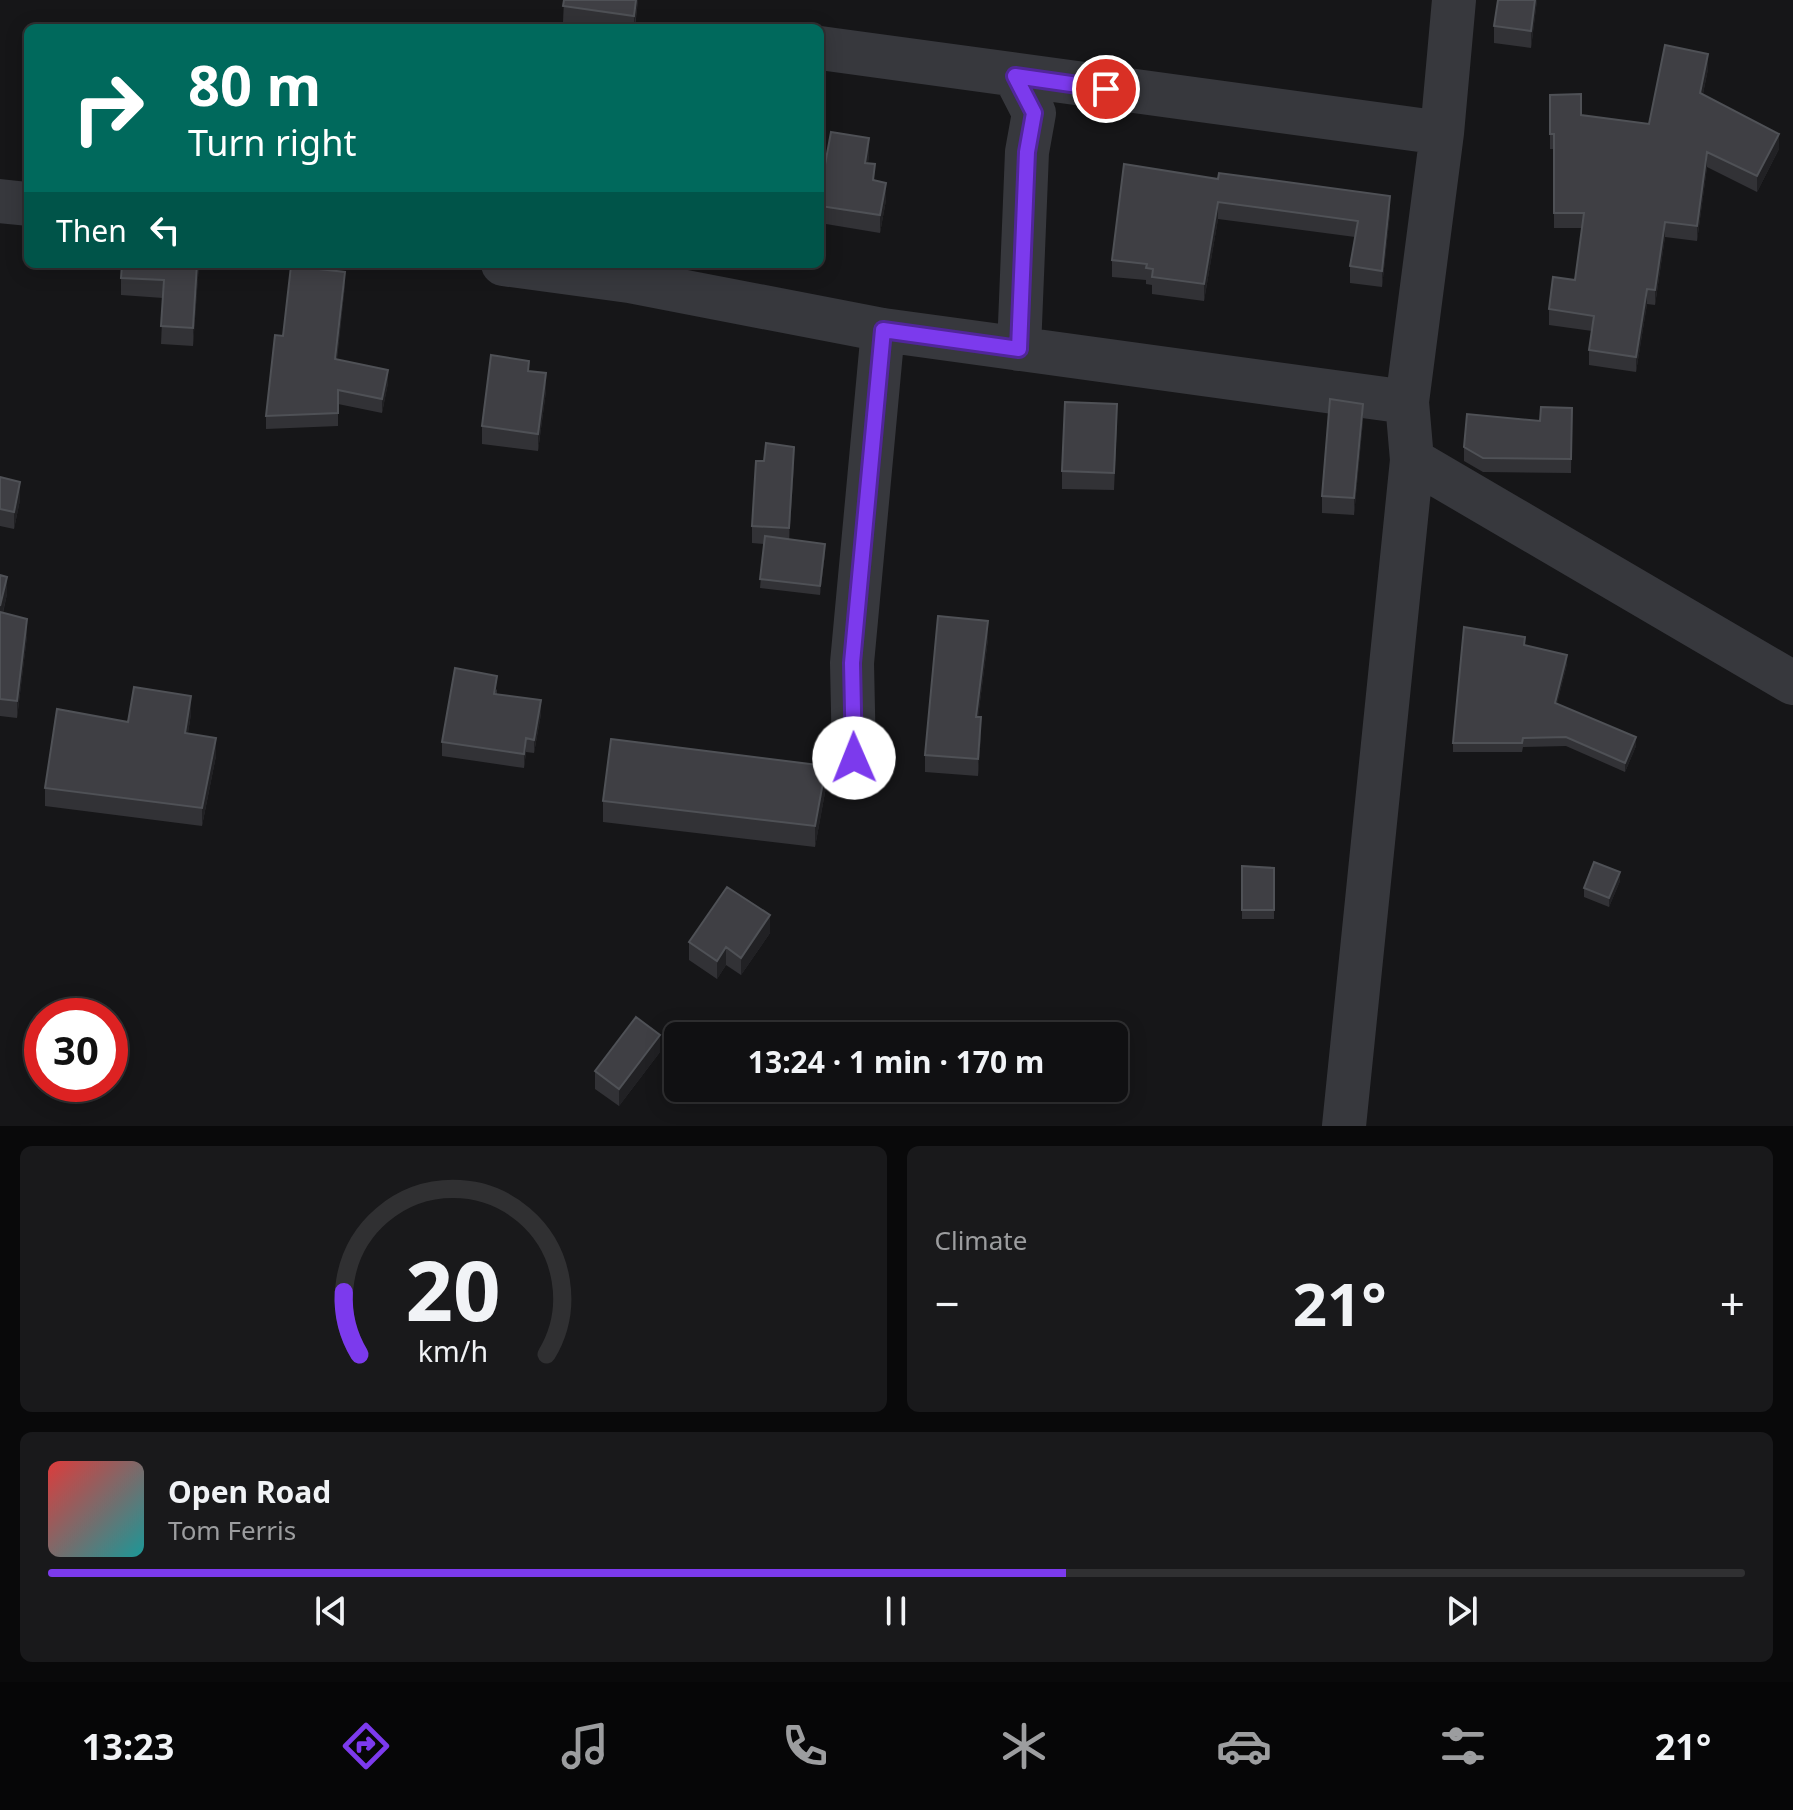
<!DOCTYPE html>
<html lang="en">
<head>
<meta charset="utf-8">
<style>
  :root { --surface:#101012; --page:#19191b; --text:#f1f3f6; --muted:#9c9d9f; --line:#303032; --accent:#7c3aed }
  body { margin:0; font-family:"Noto Sans",sans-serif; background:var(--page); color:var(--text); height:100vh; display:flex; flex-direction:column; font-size:30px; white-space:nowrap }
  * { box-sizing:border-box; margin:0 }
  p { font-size:26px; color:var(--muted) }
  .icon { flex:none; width:44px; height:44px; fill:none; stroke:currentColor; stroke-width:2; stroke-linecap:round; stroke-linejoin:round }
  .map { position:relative; height:1126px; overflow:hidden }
  .drawer { display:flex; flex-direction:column; gap:20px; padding:20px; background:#09090a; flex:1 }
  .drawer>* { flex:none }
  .hud { position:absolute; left:24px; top:24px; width:800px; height:244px; border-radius:12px; box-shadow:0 4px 20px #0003,0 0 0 2px var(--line); background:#00695c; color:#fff; overflow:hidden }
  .speed { position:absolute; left:24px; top:998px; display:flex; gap:16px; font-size:40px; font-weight:700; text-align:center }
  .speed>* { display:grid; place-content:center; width:104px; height:104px; border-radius:50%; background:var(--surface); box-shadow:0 4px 20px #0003,0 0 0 2px var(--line); line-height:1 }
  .speed .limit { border:12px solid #d22; background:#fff; color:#111 }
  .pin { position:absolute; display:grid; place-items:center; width:68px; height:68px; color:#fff; margin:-34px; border:4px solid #fff; border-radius:50%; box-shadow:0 2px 8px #0007 }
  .me { position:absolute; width:88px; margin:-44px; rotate:359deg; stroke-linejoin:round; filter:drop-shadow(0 0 6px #0008) }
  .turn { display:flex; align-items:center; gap:28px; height:168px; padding:0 32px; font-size:36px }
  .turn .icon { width:104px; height:104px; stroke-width:2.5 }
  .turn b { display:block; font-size:56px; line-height:68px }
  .then { display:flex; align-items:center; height:76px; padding:0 32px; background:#0003; gap:16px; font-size:30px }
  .big { font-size:60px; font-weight:700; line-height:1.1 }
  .drawer .card { flex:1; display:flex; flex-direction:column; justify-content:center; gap:12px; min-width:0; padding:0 28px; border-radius:12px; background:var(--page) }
  .drawer .dial { align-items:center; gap:0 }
  .dial svg { height:208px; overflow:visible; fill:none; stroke:var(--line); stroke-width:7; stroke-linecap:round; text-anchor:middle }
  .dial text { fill:var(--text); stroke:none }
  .song { display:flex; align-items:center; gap:24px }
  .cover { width:96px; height:96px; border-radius:12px; background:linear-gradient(135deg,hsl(0 70% 55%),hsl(180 70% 35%)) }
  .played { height:8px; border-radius:4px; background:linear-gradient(90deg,var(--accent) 60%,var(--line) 60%) }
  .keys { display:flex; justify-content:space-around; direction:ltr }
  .heat { display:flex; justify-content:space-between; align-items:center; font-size:44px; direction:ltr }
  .drawer .tiles { flex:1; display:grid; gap:20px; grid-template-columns:1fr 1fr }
  .card:last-child { grid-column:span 2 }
  .trip { position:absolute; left:664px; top:1022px; width:464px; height:80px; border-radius:12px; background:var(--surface); box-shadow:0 4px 20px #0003,0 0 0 2px var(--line); font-weight:700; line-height:80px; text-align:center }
  .tabs { display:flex; height:128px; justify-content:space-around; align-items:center; background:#060607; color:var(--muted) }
  .tabs .icon { width:56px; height:56px }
  .tabs .selected { color:var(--accent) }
  .tabs b { font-size:36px; color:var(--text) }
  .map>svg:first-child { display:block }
</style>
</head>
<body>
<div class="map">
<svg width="1793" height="1126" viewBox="0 0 1793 1126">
  <rect width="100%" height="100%" fill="#161618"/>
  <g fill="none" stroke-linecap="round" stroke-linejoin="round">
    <!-- minor -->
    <path stroke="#37383d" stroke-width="44" d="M 820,48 L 1442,133
      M 1015,76 L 1034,113 L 1027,152 L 1019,349
      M 0,201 L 28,204
      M 503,264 L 629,281 L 883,330 L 1407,402
      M 1412,460 L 1793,683
      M 854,758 L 852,663 L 883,330
      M 1344,1126 L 1412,460 L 1407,402 L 1442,133 L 1454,0"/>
  </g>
  <!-- wall -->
  <path fill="#323236" d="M 564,0 L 638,0 L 635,28 L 606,28 L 563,22 Z
    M 1537,0 L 1531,48 L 1494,43 L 1494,26 Z
    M 1708,69 L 1703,94 L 1779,149 L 1757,192 L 1707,167 L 1697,241 L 1665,237 L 1655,305 L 1647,304 L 1636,372 L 1589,365 L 1589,350 L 1592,331 L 1549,325 L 1549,309 L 1575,280 L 1582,228 L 1554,228 L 1554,149 L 1550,149 L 1550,95 L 1581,115 L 1649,124 Z
    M 869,155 L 868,163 L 875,181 L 886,200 L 880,233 L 820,223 L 820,206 Z
    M 1218,179 L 1390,213 L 1382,287 L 1350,283 L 1350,266 L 1355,237 L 1218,219 L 1204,301 L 1152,294 L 1152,285 L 1146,284 L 1146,280 L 1112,277 L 1112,260 Z
    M 199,264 L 193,346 L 161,344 L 163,298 L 121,295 L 121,278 Z
    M 345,285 L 337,359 L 388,383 L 382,413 L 338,404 L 338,426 L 266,429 L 266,416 L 283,336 Z
    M 529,371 L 546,391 L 538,451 L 482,444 L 482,426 Z
    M 1572,408 L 1571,473 L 1483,472 L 1464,461 L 1464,447 L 1540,421 Z
    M 1363,421 L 1354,515 L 1322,513 L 1322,496 Z
    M 1117,422 L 1114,490 L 1062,489 L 1062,471 Z
    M 794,464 L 789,540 L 825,553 L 820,595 L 760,588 L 764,544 L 752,543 L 752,526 Z
    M 0,477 L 20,500 L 14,529 L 0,526 Z
    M 0,575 L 7,594 L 3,613 L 27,636 L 17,718 L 0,716 Z
    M 988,639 L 978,717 L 981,735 L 978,776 L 925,772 L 925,755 Z
    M 1524,645 L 1567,664 L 1557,703 L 1636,746 L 1625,772 L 1566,746 L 1523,747 L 1522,752 L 1453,752 L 1453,743 Z
    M 497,689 L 497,694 L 541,714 L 534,753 L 526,752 L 524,768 L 442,756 L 442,742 Z
    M 191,714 L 188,733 L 216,756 L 202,826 L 45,806 L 45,788 L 128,722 Z
    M 826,787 L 815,847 L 603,822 L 603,801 Z
    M 1242,866 L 1274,868 L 1274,919 L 1242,919 Z
    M 1620,881 L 1609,907 L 1584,897 L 1584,888 Z
    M 770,933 L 741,975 L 726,965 L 717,979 L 689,960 L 689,942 Z
    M 660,1052 L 619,1106 L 595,1089 L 595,1071 Z"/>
  <!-- shaded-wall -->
  <path fill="#212124" d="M 636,0 L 638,0 L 634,28 L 634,16 Z
    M 1535,0 L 1537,0 L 1531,48 L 1531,31 Z
    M 1708,54 L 1708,69 L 1700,108 L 1700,93 Z
    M 1779,134 L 1779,149 L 1757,192 L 1757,176 Z
    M 869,138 L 869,155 L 865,180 L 865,163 Z
    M 1707,152 L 1707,167 L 1697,241 L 1697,226 Z
    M 886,183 L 886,200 L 880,233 L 880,215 Z
    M 1390,196 L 1390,213 L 1382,287 L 1382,271 Z
    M 1218,202 L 1218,219 L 1204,301 L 1204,284 Z
    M 1665,222 L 1665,237 L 1655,305 L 1655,290 Z
    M 197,264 L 199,264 L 193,346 L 193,328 Z
    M 345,272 L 345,285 L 335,372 L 335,359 Z
    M 1647,289 L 1647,304 L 1636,372 L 1636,357 Z
    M 388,370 L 388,383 L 382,413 L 382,399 Z
    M 546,373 L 546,391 L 538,451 L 538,434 Z
    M 1363,404 L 1363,421 L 1354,515 L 1354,498 Z
    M 794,447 L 794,464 L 789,545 L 789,528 Z
    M 20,482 L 20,500 L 14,529 L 14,512 Z
    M 825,544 L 825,553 L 820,595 L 820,586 Z
    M 7,577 L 7,594 L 0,624 L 0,606 Z
    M 27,619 L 27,636 L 17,718 L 17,701 Z
    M 988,621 L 988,639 L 976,734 L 976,717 Z
    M 1567,655 L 1567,664 L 1555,712 L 1555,703 Z
    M 191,696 L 191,714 L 185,750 L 185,733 Z
    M 541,700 L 541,714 L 534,753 L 534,740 Z
    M 981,717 L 981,735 L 978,776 L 978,759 Z
    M 1636,737 L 1636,746 L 1625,772 L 1625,763 Z
    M 216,738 L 216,756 L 202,826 L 202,808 Z
    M 526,738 L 526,752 L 524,768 L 524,754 Z
    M 826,766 L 826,787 L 815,847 L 815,826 Z
    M 1620,872 L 1620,881 L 1609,907 L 1609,898 Z
    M 770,915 L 770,933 L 741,975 L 741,958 Z
    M 726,947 L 726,965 L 717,979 L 717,961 Z
    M 660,1035 L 660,1052 L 619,1106 L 619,1089 Z"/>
  <!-- building -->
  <path fill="#3f3f44" stroke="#4f5156" stroke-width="2" d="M 564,0 L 636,0 L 634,16 L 563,6 Z
    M 1498,0 L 1535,0 L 1531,31 L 1494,26 Z
    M 1665,45 L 1708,54 L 1700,93 L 1779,134 L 1757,176 L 1707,152 L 1697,226 L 1665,222 L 1655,290 L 1647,289 L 1636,357 L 1589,350 L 1594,316 L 1549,309 L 1553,277 L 1575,280 L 1584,213 L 1554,213 L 1554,134 L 1550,134 L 1550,95 L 1581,94 L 1581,115 L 1649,124 Z
    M 831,132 L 869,138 L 865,163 L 875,164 L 873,180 L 886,183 L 880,215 L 820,206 L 820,192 Z
    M 1124,164 L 1218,179 L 1219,173 L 1390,196 L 1382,271 L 1350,266 L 1358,221 L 1218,202 L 1204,284 L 1152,277 L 1153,269 L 1146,268 L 1147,264 L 1112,260 Z
    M 122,264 L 197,264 L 193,328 L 161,326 L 164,280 L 121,278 Z
    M 291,266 L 345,272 L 335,359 L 388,370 L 382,399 L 338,390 L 338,413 L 266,416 L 275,335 L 283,336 Z
    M 491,355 L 529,361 L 528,371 L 546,373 L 538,434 L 482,426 Z
    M 1330,399 L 1363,404 L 1354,498 L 1322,496 Z
    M 1065,402 L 1117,404 L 1114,473 L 1062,471 Z
    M 1541,407 L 1572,408 L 1571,459 L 1483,458 L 1464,447 L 1467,414 L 1540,421 Z
    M 766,443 L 794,447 L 789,528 L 752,526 L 756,461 L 764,461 Z
    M 0,477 L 20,482 L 14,512 L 0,509 Z
    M 765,536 L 825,544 L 820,586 L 760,579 Z
    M 0,575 L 7,577 L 0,606 Z
    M 0,612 L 27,619 L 17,701 L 0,699 Z
    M 938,616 L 988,621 L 976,717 L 981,717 L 978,759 L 925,755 Z
    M 1464,627 L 1525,637 L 1524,645 L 1567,655 L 1555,703 L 1636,737 L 1625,763 L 1566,737 L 1523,738 L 1522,743 L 1453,743 Z
    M 455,668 L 497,676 L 494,694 L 541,700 L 534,740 L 526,738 L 524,754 L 442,742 Z
    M 134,687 L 191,696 L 185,733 L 216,738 L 202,808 L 45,788 L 57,709 L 128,722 Z
    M 611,739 L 826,766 L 815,826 L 603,801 Z
    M 1594,862 L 1620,872 L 1609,898 L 1584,888 Z
    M 1242,866 L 1274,868 L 1274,910 L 1242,910 Z
    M 727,887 L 770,915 L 741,958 L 726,947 L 717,961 L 689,942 Z
    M 636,1017 L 660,1035 L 619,1089 L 595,1071 Z"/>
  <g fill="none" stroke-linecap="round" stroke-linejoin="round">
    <!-- route casing -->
    <g stroke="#51269a" stroke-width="20">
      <path id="route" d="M 854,758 L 852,663 L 883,330 L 1019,349 L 1027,152 L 1034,113 L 1015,76 L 1106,89"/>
    </g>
    <!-- route -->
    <use href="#route" stroke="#7c3aed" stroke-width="14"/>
  </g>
</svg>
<div class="speed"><div class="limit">30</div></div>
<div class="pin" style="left:1106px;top:89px;background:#d93025"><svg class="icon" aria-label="arrive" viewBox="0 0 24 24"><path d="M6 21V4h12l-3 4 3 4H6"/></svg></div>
<svg class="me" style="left:854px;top:758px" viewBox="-20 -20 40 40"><circle r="19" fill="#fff"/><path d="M0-13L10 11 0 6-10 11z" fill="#7c3aed"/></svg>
<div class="trip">13:24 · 1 min · 170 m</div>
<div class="hud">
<div class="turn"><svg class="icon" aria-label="right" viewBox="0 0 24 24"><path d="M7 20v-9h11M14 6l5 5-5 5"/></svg><div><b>80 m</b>Turn right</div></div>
<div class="then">Then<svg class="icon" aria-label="left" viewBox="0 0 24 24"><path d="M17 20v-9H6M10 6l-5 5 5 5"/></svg></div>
</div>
</div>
<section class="drawer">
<div class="tiles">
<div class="card dial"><svg viewBox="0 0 100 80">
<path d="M14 69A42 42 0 1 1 86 69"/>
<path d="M14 69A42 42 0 0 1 8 45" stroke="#7c3aed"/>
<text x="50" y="56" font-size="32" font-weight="700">20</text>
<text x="50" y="72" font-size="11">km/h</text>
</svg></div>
<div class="card"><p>Climate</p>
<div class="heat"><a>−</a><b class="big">21°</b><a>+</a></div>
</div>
<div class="card">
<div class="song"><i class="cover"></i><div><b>Open Road</b><p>Tom Ferris</p></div></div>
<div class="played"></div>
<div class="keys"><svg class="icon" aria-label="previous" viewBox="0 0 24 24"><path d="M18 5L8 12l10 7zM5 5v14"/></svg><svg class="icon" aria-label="pause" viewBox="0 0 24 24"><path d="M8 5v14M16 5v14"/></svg><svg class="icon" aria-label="next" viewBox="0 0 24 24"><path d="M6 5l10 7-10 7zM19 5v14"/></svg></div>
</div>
</div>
</section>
<nav class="tabs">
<b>13:23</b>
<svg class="icon selected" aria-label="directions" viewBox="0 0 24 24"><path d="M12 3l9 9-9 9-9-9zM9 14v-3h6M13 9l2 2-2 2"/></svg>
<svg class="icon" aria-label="music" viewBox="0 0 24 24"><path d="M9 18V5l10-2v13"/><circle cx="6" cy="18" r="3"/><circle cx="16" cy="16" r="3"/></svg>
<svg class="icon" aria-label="phone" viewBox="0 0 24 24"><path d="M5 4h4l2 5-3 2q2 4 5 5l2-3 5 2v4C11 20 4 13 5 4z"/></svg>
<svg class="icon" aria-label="climate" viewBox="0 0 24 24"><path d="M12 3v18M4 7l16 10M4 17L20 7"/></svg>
<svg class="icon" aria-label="car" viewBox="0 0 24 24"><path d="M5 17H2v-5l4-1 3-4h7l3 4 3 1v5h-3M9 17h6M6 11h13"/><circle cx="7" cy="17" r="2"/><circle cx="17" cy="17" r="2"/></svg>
<svg class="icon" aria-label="filters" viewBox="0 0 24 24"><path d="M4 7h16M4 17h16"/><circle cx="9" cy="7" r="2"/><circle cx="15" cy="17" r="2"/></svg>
<b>21°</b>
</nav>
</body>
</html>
